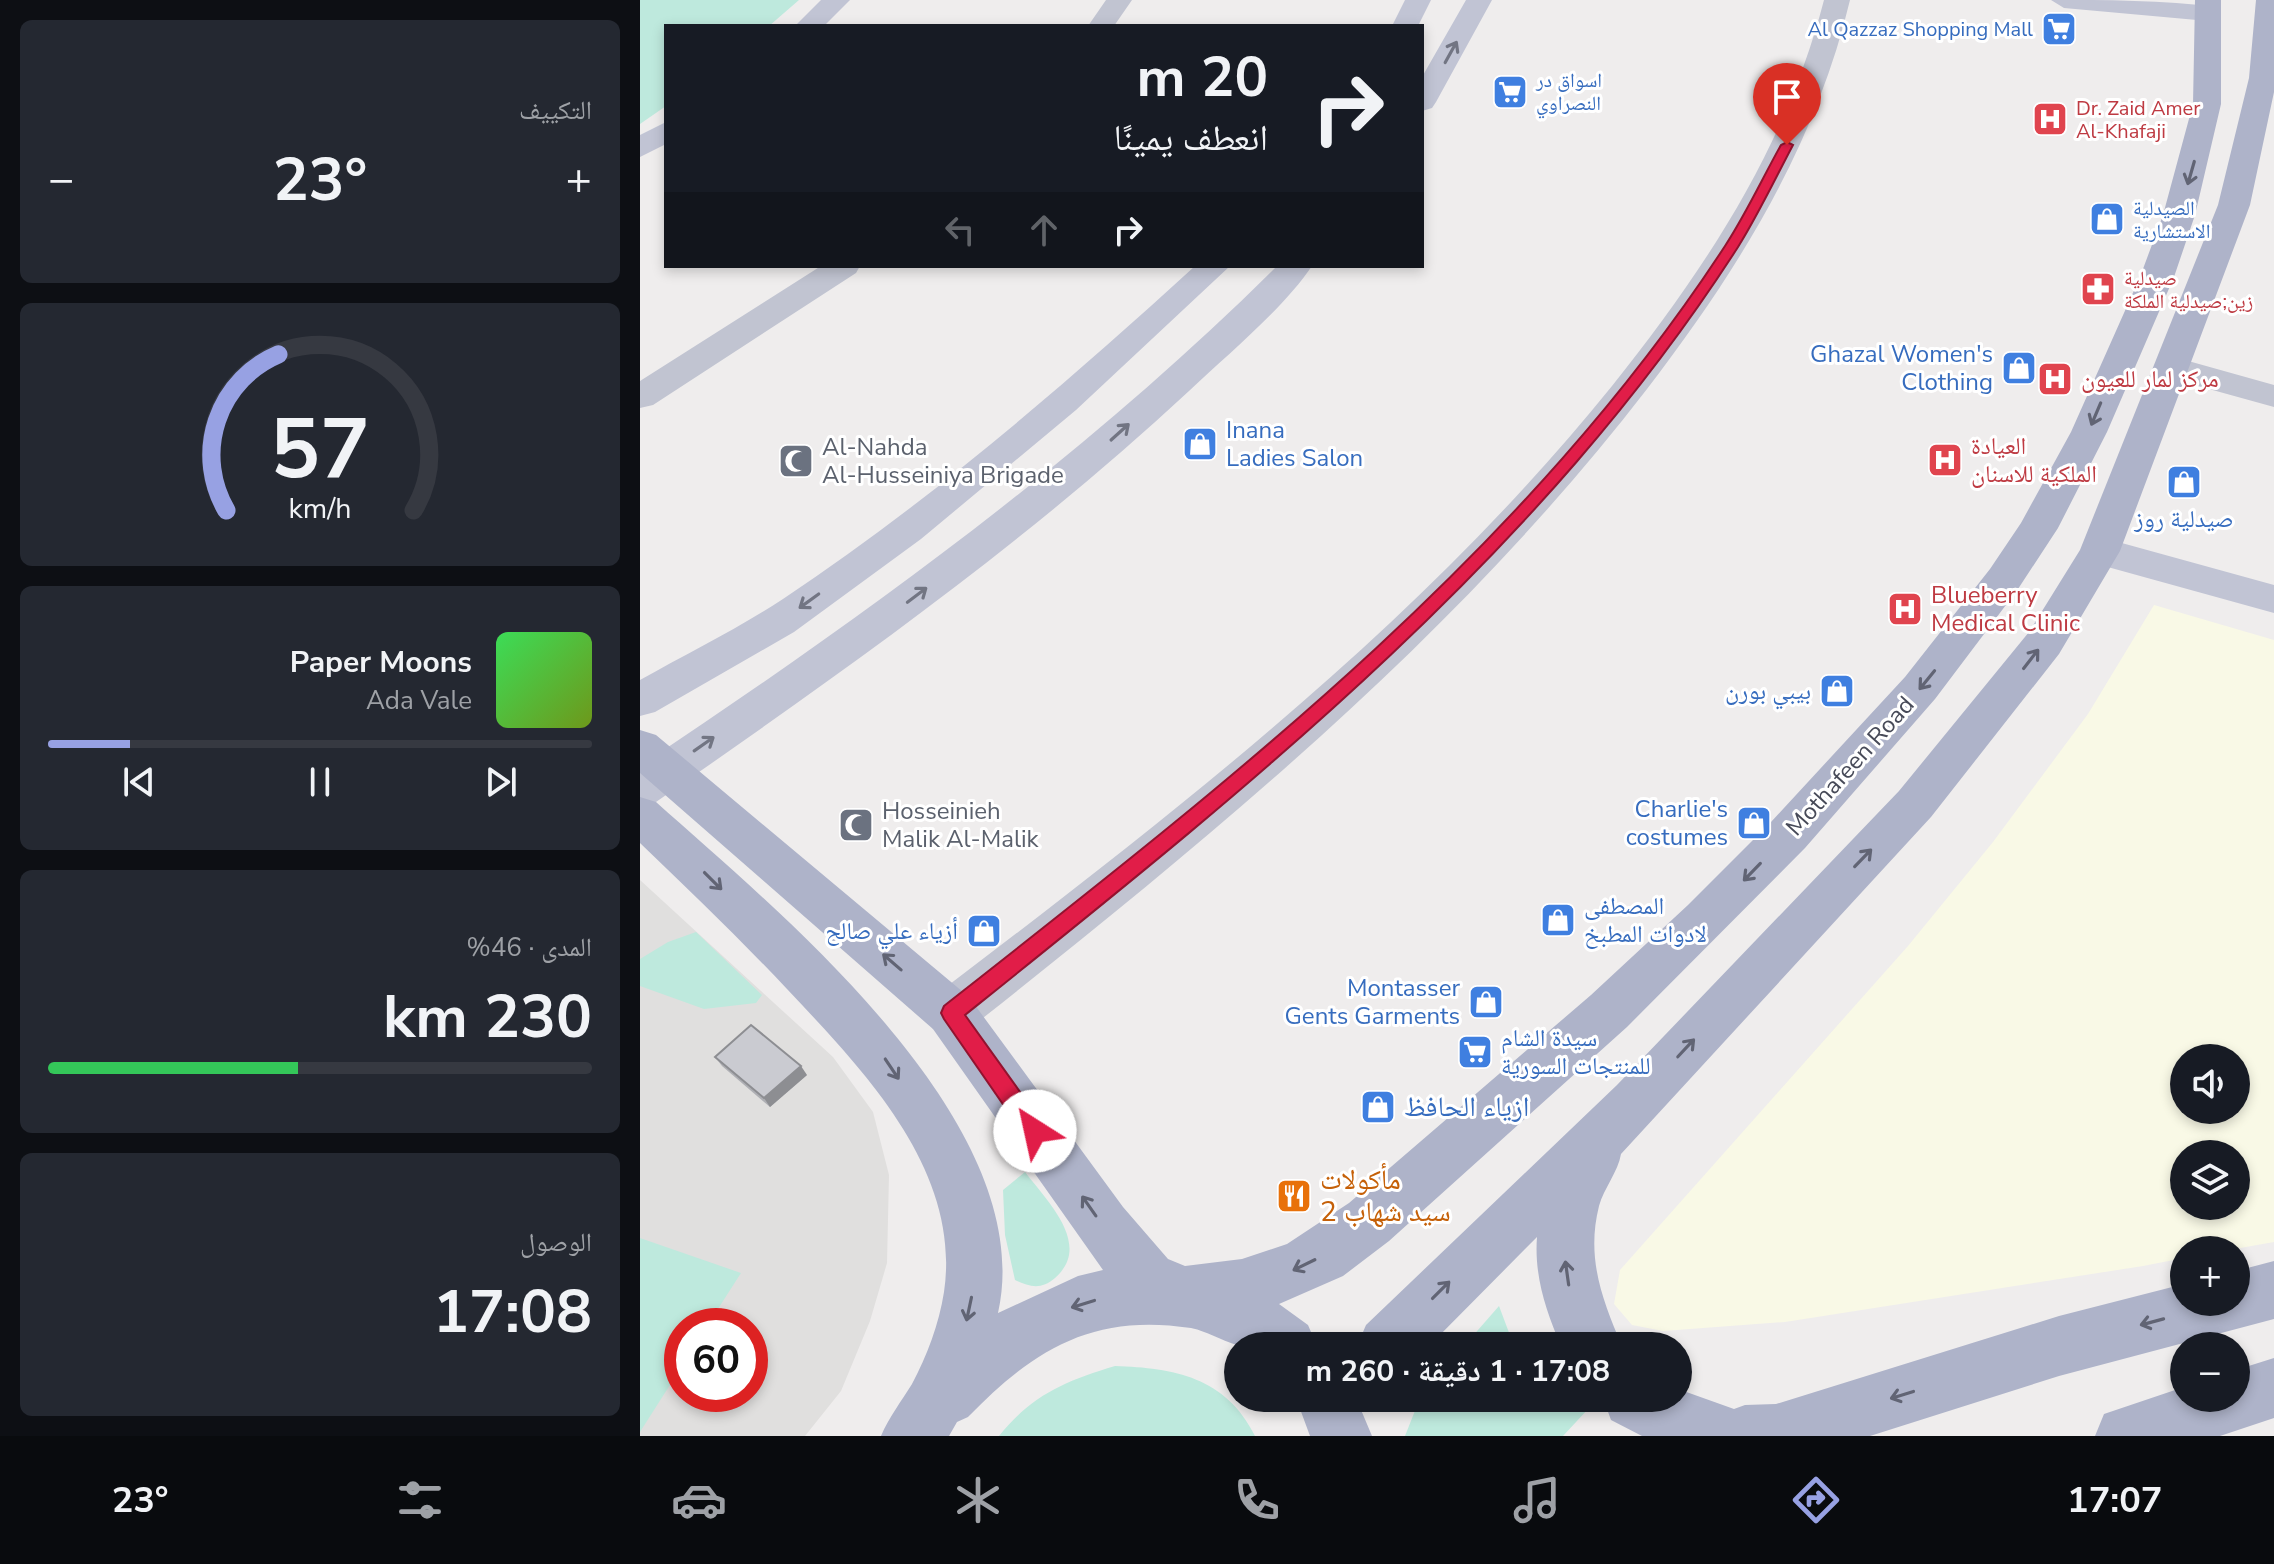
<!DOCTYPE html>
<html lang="ar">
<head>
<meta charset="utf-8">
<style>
  :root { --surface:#171b24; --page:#242831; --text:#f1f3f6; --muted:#9ea1a6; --line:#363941; --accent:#97a1e3 }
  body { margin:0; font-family:"Nunito Sans","Noto Naskh Arabic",sans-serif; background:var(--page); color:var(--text); direction:rtl; height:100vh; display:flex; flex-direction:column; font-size:30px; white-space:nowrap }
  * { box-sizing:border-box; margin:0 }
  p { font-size:26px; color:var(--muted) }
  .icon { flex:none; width:44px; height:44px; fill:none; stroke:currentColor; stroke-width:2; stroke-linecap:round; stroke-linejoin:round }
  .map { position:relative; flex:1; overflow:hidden; direction:ltr }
  .drawer { display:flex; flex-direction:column; gap:20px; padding:20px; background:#0d0f14; width:640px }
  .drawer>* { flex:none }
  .top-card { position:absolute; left:24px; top:24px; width:760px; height:244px; border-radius:0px; box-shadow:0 4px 12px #0003; direction:rtl; background:#171b24; color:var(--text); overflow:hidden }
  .fabs { position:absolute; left:1530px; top:1044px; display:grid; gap:16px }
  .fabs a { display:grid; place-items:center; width:80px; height:80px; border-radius:50%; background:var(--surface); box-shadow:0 4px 12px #0003; font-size:40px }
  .speed { position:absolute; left:24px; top:1308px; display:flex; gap:16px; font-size:40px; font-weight:700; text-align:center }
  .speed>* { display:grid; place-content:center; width:104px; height:104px; border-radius:50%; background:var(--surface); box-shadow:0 4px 12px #0003; line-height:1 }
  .speed .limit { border:12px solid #d22; background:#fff; color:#111 }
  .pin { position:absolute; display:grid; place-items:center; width:68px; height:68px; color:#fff; margin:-82px -34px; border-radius:50% 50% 50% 0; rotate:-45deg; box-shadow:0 0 8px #0007 }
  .pin .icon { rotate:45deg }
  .me { position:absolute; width:88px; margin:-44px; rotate:325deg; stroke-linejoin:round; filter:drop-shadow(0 0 6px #0008) }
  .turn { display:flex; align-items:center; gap:28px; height:168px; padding:0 24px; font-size:36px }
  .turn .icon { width:104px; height:104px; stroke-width:2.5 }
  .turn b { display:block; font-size:56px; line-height:68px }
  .lanes { display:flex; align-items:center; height:76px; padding:0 24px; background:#0003; justify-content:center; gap:40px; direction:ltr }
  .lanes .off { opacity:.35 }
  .big { font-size:60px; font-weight:700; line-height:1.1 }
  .drawer .widget { flex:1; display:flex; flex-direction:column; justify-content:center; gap:12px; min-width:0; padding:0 28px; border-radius:12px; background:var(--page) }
  .drawer .dial { align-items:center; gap:0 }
  .dial svg { height:208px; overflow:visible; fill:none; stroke:var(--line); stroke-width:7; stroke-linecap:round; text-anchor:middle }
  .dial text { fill:var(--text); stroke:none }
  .song { display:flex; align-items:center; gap:24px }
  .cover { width:96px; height:96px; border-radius:12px; background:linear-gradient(135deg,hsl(130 70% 55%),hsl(80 70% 35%)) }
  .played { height:8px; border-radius:4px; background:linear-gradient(90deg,var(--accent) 15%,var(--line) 15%) }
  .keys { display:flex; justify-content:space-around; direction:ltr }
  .heat { display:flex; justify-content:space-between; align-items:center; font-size:44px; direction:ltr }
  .charge { height:12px; border-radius:6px; background:linear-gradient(90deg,#34c759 46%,var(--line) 0) }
  .trip { position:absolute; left:584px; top:1332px; width:468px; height:80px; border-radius:40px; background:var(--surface); box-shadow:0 4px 12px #0003; font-weight:700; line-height:80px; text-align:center; direction:rtl }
  .dock { display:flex; height:128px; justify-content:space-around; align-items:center; background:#090b0e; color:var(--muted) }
  .dock .icon { width:56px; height:56px }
  .dock .current { color:var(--accent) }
  .dock b { font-size:36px; color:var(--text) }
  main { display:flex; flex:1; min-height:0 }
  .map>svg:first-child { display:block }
</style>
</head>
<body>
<main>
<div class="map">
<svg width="1634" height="1436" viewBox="0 0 1634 1436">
  <rect width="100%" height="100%" fill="#efeded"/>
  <!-- commercial -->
  <path fill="#f9f9e6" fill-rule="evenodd" d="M 1514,605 L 1634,640 L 1634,1242 L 1589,1250 L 1544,1250 L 1544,1258 L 1503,1266 L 1145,1322 L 1023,1331 L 992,1325 L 974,1304 L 980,1270 L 1268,946 L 1353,842 L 1448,714 ZM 1544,1058 L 1596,1058 L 1596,1110 L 1544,1110 ZM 1544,1154 L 1596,1154 L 1596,1206 L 1544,1206 Z"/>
  <!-- education -->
  <path fill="#e0dfde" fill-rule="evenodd" d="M 0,880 L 193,1057 L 233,1112 L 249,1175 L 247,1263 L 230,1321 L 201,1391 L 165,1436 L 0,1436 ZM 42,1326 L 110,1326 L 110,1394 L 42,1394 Z"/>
  <!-- green -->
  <path fill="#bee9dd" d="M 0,0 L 159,0 L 129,26 L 26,26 L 26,106 L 0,124 Z
    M 56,932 L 122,995 L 116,1003 L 64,1009 L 0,986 L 0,959 L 28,942 Z
    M 385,1172 C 407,1201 453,1245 415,1278 C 401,1290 390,1287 375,1280 L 365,1235 L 363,1190 Z
    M 0,1238 L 101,1273 L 67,1326 L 42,1326 L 42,1366 L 0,1432 Z
    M 859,1306 L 874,1346 L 824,1346 Z
    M 475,1366 C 534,1368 586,1377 615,1436 L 359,1436 C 392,1395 425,1381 475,1366 Z
    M 780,1398 L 934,1398 L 949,1408 L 923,1436 L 765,1436 Z"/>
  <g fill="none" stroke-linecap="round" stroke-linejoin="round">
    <!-- street -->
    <path fill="#c1c4d1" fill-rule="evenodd" d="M 466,0 L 492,0 L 474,26 L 448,26 Z
      M 1184,0 L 1210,0 C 1175,147 1098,270 1007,389 C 816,637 573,836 329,1029 L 311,1036 L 293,1029 L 285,1013 L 293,997 C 535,813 780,624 972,386 C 1066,268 1146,147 1184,0 Z
      M 181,266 L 220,266 L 216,273 L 13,405 L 0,408 L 0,381 Z
      M 1534,357 L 1634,385 L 1634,407 L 1522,376 L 1516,368 L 1522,360 Z"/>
    <!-- secondary -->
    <path fill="#c1c4d4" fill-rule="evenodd" d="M 181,0 L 210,0 L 184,26 L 155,26 Z
      M 765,0 L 791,0 L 778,26 L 752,26 Z
      M 826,0 L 852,0 L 796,102 L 792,108 L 782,111 L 782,77 Z
      M 1411,0 C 1465,0 1524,0 1577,7 L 1581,13 L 1577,19 L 1568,21 L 1424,8 Z
      M 26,122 L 26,144 L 0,157 L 0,135 Z
      M 555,266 L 590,266 L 436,410 L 281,539 L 154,632 L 15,712 L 0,716 L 0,680 C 48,653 97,629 143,599 C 290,501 425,385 555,266 Z
      M 637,266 L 672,266 C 643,309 587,355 549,391 C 385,544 200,674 16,802 L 0,807 L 0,766 C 226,615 444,458 637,266 Z
      M 1460,537 L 1634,585 L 1634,613 L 1446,561 L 1440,551 L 1446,541 Z"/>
    <!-- primary -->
    <path fill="#aeb3c9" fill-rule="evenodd" d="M 1555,0 L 1581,0 L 1581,104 L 1555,215 L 1534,277 L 1467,432 L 1418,528 L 1378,589 L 1295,699 L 1165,848 L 987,1027 L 749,1241 L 703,1276 L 639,1304 L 668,1325 L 677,1346 C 652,1346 627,1348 603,1346 C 590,1345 567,1331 551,1328 C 453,1313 394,1349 328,1417 L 317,1422 L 309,1436 L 241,1436 C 249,1417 261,1402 272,1384 C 287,1356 299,1324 304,1292 C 322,1170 223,1070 147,989 C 100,939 50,891 0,843 L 0,797 L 16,802 C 141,914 400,1124 358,1313 L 438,1276 L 463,1270 L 293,1029 L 0,773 L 0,730 L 16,735 L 329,997 L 483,1207 L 528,1259 L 545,1266 L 602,1259 L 647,1244 L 709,1203 L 951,995 L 1048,905 L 1131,822 L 1265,677 L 1350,569 L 1381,523 L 1431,432 L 1500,277 L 1523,215 L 1553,104 Z
      M 1616,0 L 1634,0 L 1634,92 L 1610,205 L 1480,551 L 1419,654 L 1291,817 L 981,1154 C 978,1172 964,1188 959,1206 C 946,1258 962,1299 982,1346 L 921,1346 C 906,1311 894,1276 897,1237 L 789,1346 L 717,1346 L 726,1325 L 977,1085 L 1259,791 L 1389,632 L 1440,550 L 1578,205 L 1609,78 Z
      M 1634,1261 L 1634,1319 L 1419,1376 L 1230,1436 L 1002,1436 L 971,1420 L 963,1398 L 1038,1398 L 1038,1389 L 1094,1409 L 1105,1405 L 1136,1404 L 1419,1316 L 1544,1284 L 1544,1302 L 1596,1302 L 1596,1271 Z
      M 1634,1358 L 1634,1418 L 1580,1436 L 1455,1436 L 1464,1414 L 1544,1387 L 1544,1398 L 1596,1398 L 1596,1370 Z
      M 656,1398 L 716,1398 L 732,1436 L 670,1436 Z"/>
  </g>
  <!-- wall -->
  <path fill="#aeafb4" d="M 75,1057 L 167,1075 L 130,1107 L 82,1066 Z"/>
  <!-- shaded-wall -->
  <path fill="#8d8e92" d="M 161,1066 L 167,1075 L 130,1107 L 124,1098 Z"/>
  <!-- building -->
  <path fill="#cacbd1" stroke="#8d8e92" stroke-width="2" d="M 111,1025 L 161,1066 L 124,1098 L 75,1057 Z"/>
  <!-- one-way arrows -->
  <defs><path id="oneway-shaft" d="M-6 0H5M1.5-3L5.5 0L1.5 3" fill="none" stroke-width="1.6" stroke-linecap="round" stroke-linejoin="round" transform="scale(2)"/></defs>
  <g stroke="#727583">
    <use href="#oneway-shaft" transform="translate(811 52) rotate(-61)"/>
    <use href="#oneway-shaft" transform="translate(480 432) rotate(-42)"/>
    <use href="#oneway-shaft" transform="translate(277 595) rotate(-37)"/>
    <use href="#oneway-shaft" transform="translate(169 601) rotate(144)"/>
    <use href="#oneway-shaft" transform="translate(64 744) rotate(-35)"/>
  </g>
  <g stroke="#616474">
    <use href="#oneway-shaft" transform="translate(1551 173) rotate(106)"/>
    <use href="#oneway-shaft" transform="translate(1456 414) rotate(113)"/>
    <use href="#oneway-shaft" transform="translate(1391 659) rotate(-52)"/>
    <use href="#oneway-shaft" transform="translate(1287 680) rotate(129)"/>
    <use href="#oneway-shaft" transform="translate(1223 858) rotate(-46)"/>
    <use href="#oneway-shaft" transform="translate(1112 872) rotate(134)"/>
    <use href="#oneway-shaft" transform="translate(73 881) rotate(45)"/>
    <use href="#oneway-shaft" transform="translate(252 962) rotate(-139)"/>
    <use href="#oneway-shaft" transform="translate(1046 1048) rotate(-47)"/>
    <use href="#oneway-shaft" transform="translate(252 1069) rotate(56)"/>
    <use href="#oneway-shaft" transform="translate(449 1206) rotate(-125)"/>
    <use href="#oneway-shaft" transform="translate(664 1265) rotate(154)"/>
    <use href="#oneway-shaft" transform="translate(927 1273) rotate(-98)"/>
    <use href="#oneway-shaft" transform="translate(801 1290) rotate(-45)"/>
    <use href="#oneway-shaft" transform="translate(443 1304) rotate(163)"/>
    <use href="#oneway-shaft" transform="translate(329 1309) rotate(102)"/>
    <use href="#oneway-shaft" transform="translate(1512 1322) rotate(165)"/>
    <use href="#oneway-shaft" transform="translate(1262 1395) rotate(163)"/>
  </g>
  <!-- route -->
  <path fill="#e11d48" stroke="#92132f" stroke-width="2" d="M 1147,142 L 1153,145 C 1135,179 1118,215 1098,247 C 899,557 609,787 325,1015 L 403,1124 L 407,1131 L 403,1139 L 395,1142 L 387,1139 L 304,1019 L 301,1013 L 304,1006 C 589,782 884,554 1085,246 C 1106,214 1122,179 1141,145 Z"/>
  <!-- icons -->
  <defs>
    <g id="supermarket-square" transform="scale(1.8)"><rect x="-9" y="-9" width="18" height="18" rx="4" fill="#3f7fe0" stroke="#fff"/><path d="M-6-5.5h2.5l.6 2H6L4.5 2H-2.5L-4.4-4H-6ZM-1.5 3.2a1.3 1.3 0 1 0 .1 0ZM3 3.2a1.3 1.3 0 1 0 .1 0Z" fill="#fff"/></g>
    <g id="hospital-square" transform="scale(1.8)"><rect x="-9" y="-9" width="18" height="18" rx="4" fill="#e0444e" stroke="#fff"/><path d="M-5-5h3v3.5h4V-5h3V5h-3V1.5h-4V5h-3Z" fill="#fff"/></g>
    <g id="shop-square" transform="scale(1.8)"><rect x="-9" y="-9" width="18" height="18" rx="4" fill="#3f7fe0" stroke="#fff"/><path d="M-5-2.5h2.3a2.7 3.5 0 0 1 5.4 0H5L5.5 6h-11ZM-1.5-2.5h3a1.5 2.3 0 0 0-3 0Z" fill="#fff"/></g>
    <g id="pharmacy-square" transform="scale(1.8)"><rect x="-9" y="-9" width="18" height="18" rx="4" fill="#e0444e" stroke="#fff"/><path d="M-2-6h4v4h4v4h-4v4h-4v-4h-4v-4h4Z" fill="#fff"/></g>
    <g id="mosque-square" transform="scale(1.8)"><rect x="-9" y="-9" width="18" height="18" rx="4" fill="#6b7280" stroke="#fff"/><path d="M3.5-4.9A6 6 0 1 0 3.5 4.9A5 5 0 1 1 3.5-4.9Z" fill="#fff"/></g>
    <g id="restaurant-square" transform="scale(1.8)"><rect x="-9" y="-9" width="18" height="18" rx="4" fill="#e8710a" stroke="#fff"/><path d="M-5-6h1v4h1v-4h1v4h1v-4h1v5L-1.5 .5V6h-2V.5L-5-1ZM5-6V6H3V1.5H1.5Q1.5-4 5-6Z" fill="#fff"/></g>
  </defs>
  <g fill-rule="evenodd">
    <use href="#supermarket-square" x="1419" y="29"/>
    <use href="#supermarket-square" x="870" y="92"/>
    <use href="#hospital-square" x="1410" y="119"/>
    <use href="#shop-square" x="1467" y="219"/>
    <use href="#pharmacy-square" x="1458" y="289"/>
    <use href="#shop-square" x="1379" y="368"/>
    <use href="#hospital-square" x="1415" y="379"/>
    <use href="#shop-square" x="560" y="444"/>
    <use href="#hospital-square" x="1305" y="460"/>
    <use href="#mosque-square" x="156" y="461"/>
    <use href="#shop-square" x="1544" y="482"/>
    <use href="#hospital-square" x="1265" y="609"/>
    <use href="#shop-square" x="1197" y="691"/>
    <use href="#shop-square" x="1114" y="823"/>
    <use href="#mosque-square" x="216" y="825"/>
    <use href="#shop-square" x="918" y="920"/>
    <use href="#shop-square" x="344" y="931"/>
    <use href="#shop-square" x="846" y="1002"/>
    <use href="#supermarket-square" x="835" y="1052"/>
    <use href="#shop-square" x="738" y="1107"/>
    <use href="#restaurant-square" x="654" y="1196"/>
  </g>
  <g text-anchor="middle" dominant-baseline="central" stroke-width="6" stroke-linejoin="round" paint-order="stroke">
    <!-- far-shop labels -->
    <g font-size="20" fill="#366cbe" stroke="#fff" text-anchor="start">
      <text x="1393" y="29" text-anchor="end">Al Qazzaz Shopping Mall</text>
      <text x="896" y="80">اسواق در<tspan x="896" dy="23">النصراوي</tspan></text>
      <text x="1493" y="208">الصيدلية<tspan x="1493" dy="23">الاستشارية</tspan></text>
    </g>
    <!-- far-health labels -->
    <g font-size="20" fill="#be3a42" stroke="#fff" text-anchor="start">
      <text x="1436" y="108">Dr. Zaid Amer<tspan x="1436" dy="23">Al-Khafaji</tspan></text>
      <text x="1484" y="278">صيدلية<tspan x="1484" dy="23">زين;صيدلية الملكة</tspan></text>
    </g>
    <!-- shop labels -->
    <g font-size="24" fill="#366cbe" stroke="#fff" text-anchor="end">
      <text x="1353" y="354">Ghazal Women's<tspan x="1353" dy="28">Clothing</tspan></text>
      <text x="586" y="430" text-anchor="start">Inana<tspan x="586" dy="28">Ladies Salon</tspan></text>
      <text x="1544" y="519" text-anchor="middle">صيدلية روز</text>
      <text x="1171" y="691">بيبي بورن</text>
      <text x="1088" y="809">Charlie's<tspan x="1088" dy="28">costumes</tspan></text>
      <text x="944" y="906" text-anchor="start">المصطفى<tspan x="944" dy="28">لادوات المطبخ</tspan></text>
      <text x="318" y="931">أزياء علي صالح</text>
      <text x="820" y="988">Montasser<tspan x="820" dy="28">Gents Garments</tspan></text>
      <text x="861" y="1038" text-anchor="start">سيدة الشام<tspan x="861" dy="28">للمنتجات السورية</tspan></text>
    </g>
    <!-- health labels -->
    <g font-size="24" fill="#be3a42" stroke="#fff" text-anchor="start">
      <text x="1441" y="379">مركز لمار للعيون</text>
      <text x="1331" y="446">العيادة<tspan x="1331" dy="28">الملكية للاسنان</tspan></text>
      <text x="1291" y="595">Blueberry<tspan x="1291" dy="28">Medical Clinic</tspan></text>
    </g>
    <!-- worship labels -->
    <g font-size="24" fill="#5b616d" stroke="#fff" text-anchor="start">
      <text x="182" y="447">Al-Nahda<tspan x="182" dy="28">Al-Husseiniya Brigade</tspan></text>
      <text x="242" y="811">Hosseinieh<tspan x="242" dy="28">Malik Al-Malik</tspan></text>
    </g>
    <!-- street labels -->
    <g font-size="24" fill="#474a58" stroke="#fff">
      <text transform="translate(1210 766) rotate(-48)">Mothafeen Road</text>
    </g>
    <!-- near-shop labels -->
    <g font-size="28" fill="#366cbe" stroke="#fff" text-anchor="start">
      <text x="764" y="1107">ازياء الحافظ</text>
    </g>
    <!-- near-food labels -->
    <g font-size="28" fill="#c56008" stroke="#fff" text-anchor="start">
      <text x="680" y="1180">مأكولات<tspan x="680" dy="32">سيد شهاب 2</tspan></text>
    </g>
  </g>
</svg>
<div class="fabs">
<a><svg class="icon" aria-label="sound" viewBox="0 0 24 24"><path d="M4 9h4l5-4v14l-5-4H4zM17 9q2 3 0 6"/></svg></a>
<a><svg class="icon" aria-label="layers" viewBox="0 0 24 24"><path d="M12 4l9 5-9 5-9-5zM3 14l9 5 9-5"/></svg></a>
<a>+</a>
<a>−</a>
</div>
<div class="speed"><div class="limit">60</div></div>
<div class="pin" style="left:1147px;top:145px;background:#d93025"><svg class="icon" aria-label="arrive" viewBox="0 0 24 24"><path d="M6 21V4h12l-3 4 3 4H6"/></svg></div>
<svg class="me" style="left:395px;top:1131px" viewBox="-20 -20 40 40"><circle r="19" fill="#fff"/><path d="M0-13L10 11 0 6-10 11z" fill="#e11d48"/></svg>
<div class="trip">17:08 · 1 دقيقة · 260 m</div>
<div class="top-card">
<div class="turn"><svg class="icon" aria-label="right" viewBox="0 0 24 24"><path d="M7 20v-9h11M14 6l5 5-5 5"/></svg><div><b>20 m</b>انعطف يمينًا</div></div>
<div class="lanes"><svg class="icon off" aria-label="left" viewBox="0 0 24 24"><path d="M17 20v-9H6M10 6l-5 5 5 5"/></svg><svg class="icon off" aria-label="ahead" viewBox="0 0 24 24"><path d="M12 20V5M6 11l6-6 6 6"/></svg><svg class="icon" aria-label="right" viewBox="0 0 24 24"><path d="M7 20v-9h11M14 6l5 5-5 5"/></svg></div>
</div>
</div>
<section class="drawer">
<div class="widget"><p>التكييف</p>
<div class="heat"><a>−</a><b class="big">23°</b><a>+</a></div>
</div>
<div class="widget dial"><svg viewBox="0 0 100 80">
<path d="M14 69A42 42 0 1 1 86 69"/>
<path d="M14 69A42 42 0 0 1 34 9" stroke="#97a1e3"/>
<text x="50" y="56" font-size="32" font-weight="700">57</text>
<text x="50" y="72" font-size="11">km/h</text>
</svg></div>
<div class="widget">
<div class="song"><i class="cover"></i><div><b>Paper Moons</b><p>Ada Vale</p></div></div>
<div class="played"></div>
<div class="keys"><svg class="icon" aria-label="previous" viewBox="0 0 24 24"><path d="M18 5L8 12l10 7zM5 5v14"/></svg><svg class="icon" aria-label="pause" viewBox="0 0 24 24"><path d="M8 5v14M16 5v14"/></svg><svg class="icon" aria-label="next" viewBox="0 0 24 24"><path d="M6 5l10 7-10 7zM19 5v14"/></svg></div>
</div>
<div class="widget"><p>المدى · 46%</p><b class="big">230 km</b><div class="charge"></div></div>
<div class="widget"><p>الوصول</p><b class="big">17:08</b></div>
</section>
</main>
<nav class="dock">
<b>17:07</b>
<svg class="icon current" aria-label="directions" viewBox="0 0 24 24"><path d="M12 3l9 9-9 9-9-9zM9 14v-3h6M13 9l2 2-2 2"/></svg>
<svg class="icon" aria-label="music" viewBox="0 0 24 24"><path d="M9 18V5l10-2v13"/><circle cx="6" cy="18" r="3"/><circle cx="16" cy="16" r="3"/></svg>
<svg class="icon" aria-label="phone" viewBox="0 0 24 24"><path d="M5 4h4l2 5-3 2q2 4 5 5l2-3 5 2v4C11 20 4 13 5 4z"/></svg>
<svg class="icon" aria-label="climate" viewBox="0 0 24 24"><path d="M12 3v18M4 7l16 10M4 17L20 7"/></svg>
<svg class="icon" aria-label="car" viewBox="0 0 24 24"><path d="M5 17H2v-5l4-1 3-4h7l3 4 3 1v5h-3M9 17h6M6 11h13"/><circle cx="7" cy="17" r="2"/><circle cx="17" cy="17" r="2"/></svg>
<svg class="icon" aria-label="filters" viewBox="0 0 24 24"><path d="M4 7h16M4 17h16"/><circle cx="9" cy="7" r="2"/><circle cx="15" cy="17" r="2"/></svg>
<b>23°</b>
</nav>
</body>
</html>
